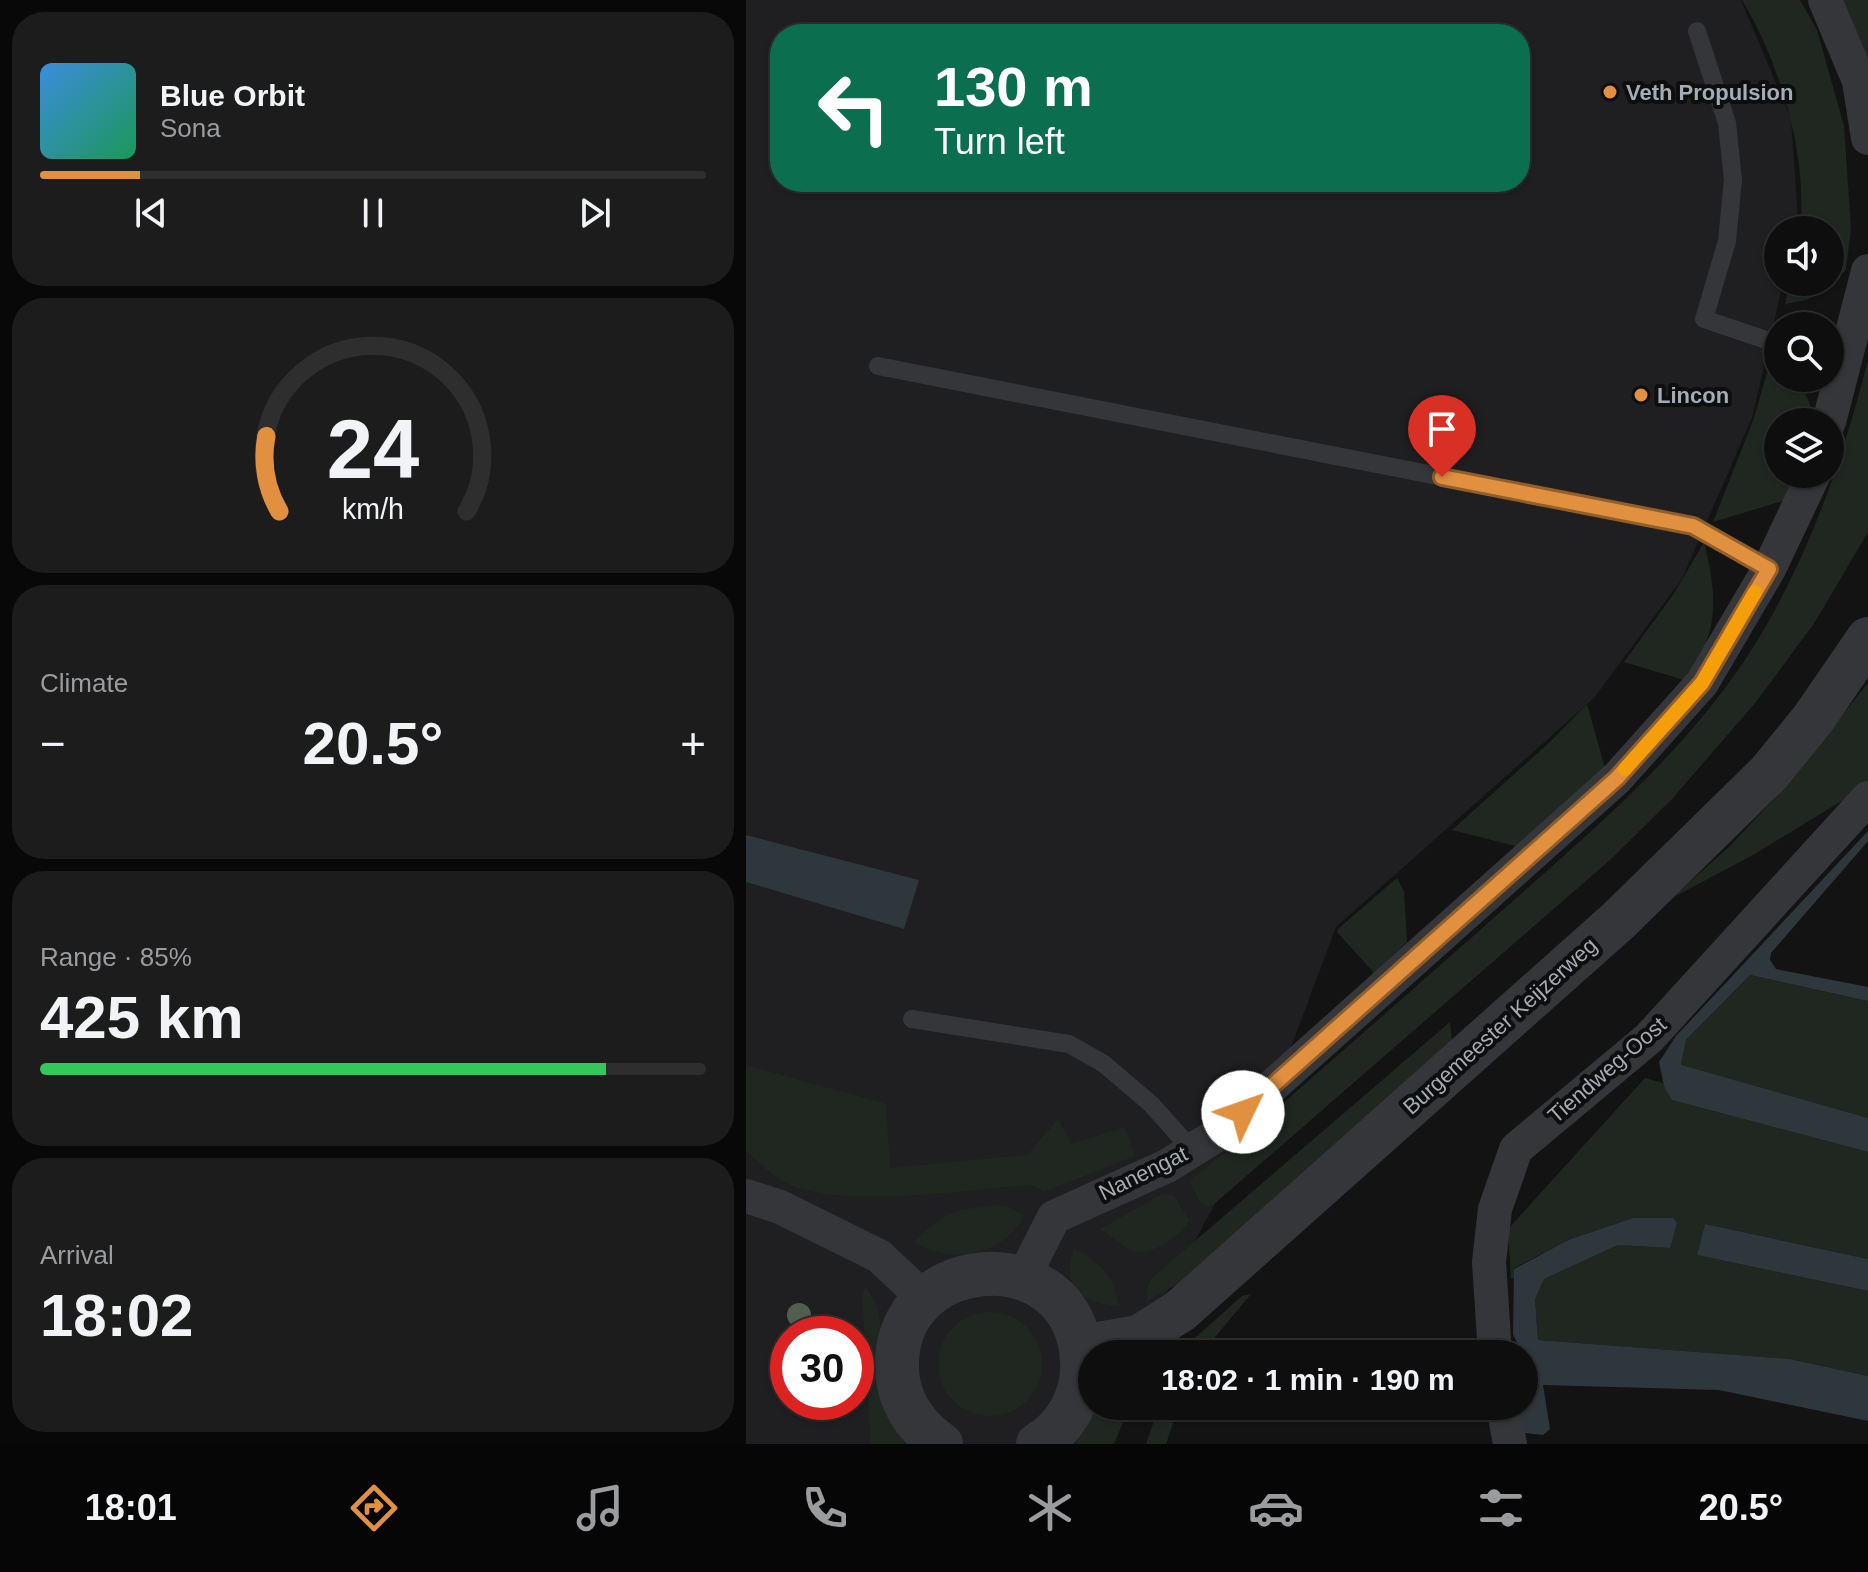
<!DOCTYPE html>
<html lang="en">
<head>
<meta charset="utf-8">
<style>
  :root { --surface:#0e0e0f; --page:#1c1c1d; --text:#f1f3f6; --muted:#9b9c9e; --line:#2e2e2f; --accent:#e0903f }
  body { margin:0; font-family:Helvetica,sans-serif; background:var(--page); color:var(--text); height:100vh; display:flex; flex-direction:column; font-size:30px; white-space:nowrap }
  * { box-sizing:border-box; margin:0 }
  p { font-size:26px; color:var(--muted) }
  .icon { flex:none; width:44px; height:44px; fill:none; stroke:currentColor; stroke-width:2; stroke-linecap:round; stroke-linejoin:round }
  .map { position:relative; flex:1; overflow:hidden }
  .side { display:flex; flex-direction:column; gap:12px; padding:12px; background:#080808; width:746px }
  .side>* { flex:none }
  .top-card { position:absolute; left:24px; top:24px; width:760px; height:168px; border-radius:32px; box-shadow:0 2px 6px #0004,0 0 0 2px var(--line); background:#0b6e4f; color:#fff; overflow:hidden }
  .tools { position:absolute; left:1018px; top:216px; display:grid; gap:16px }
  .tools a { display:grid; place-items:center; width:80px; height:80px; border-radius:50%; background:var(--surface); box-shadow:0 2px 6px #0004,0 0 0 2px var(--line); font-size:40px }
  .speed { position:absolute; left:24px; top:1316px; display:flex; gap:16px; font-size:40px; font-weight:700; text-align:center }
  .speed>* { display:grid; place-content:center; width:104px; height:104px; border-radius:50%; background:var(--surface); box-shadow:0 2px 6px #0004,0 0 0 2px var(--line); line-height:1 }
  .speed .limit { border:12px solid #d22; background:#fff; color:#111 }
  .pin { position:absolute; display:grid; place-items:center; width:68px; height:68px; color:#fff; margin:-82px -34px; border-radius:50% 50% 50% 0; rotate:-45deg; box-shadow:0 0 8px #0007 }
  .pin .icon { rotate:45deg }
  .me { position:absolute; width:88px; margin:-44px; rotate:48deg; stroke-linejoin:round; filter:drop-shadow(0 0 6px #0008) }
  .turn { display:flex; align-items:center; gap:28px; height:168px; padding:0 32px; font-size:36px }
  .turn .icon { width:104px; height:104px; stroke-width:2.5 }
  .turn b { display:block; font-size:56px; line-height:68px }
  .big { font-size:60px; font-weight:700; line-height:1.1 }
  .side .card { flex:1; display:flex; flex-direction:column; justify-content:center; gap:12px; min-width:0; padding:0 28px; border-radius:32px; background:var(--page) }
  .side .dial { align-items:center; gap:0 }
  .dial svg { height:208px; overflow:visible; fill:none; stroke:var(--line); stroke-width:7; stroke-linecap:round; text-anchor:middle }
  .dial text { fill:var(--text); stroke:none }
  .song { display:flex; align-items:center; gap:24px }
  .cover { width:96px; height:96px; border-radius:12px; background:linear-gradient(135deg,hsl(210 70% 55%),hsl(150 70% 35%)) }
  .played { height:8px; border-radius:4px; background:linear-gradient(90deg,var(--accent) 15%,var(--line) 15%) }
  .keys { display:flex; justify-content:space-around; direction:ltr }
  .heat { display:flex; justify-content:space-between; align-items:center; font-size:44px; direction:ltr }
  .charge { height:12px; border-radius:6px; background:linear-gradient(90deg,#34c759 85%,var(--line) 0) }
  .trip { position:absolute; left:332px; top:1340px; width:460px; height:80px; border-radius:40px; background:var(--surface); box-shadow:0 2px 6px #0004,0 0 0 2px var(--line); font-weight:700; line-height:80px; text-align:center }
  .dock { display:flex; height:128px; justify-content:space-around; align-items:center; background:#060606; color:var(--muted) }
  .dock .icon { width:56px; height:56px }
  .dock .on { color:var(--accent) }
  .dock b { font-size:36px; color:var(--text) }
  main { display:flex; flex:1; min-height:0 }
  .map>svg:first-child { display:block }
</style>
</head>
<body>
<main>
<section class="side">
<div class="card">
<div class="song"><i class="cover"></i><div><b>Blue Orbit</b><p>Sona</p></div></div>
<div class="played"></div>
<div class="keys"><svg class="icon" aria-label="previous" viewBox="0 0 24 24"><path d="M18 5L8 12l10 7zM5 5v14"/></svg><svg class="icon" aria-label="pause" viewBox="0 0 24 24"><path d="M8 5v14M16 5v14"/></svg><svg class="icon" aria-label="next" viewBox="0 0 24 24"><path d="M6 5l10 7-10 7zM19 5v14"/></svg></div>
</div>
<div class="card dial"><svg viewBox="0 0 100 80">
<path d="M14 69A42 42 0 1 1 86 69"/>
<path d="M14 69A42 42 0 0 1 9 40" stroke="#e0903f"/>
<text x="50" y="56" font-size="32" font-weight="700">24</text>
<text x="50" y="72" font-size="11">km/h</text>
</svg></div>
<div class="card"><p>Climate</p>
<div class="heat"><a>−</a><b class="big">20.5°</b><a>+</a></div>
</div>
<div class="card"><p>Range · 85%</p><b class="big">425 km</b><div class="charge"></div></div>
<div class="card"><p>Arrival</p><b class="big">18:02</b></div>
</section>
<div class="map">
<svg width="1122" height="1444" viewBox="0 0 1122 1444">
  <rect width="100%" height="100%" fill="#131314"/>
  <!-- built -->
  <path fill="#1f1f21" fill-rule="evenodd" d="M 0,0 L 995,0 L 1045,119 L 1052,218 L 1049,230 L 1032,230 L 1032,282 L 1037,282 L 1007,415 L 936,579 L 848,698 L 590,927 L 526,1098 L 388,1354 L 346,1354 L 339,1444 L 0,1444 ZM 34,34 L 774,34 L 774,182 L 34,182 ZM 42,1334 L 110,1334 L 110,1402 L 42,1402 Z"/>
  <!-- green -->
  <path fill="#202720" d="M 996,0 L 1054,0 L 1071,30 L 1098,126 L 1105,229 L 1100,270 L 1088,282 L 1061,300 L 1039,304 L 1044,282 L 1084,282 L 1084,230 L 1054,230 C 1062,155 1034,63 996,0 Z
    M 1094,0 L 1122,0 L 1122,72 Z
    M 1026,355 L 1032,361 L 1032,378 L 1048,378 C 1058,389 1068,407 1066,422 L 1032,422 L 1032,474 L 1048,474 L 1040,500 L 967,522 L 1008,418 Z
    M 1122,360 L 1122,532 L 1069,622 L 1010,702 L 926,799 L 864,860 L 467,1205 L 462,1207 L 455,1203 L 444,1183 L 449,1176 L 489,1145 C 579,1067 668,988 758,909 C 850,827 946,747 1011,641 C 1064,554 1097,458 1122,360 Z
    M 958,542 C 971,595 975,634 938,680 L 878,662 L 929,592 Z
    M 1122,683 L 1122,785 L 1007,855 L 926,898 L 984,846 L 1030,797 Z
    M 841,704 L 859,768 L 773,847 L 706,830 L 804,742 Z
    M 651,878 L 658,891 L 661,942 L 629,974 L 591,932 L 593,928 Z
    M 1004,975 L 1122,1001 L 1122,1118 L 935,1066 L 940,1040 Z
    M 704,1022 L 706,1043 L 460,1262 L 430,1285 L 401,1301 L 400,1289 L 407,1277 Z
    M 0,1065 L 140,1104 L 144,1168 L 281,1155 L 312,1119 L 325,1144 L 379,1127 L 389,1156 L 298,1192 L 290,1186 L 281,1185 C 219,1190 92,1210 38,1182 C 25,1175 12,1161 0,1151 Z
    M 899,1078 L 917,1083 L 926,1100 L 1122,1152 L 1122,1259 L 959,1224 L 951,1255 L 1122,1291 L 1122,1376 L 1044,1359 L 792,1340 L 789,1299 L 798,1279 L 872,1245 L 924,1248 L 887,1218 L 822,1240 L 768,1268 L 768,1278 L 765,1279 L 762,1229 Z
    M 416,1194 L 428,1196 L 443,1220 C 435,1236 407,1256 388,1251 C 377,1248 364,1235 354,1229 Z
    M 253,1205 L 263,1207 L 278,1216 C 257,1256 204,1265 168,1242 C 203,1208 205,1211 253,1205 Z
    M 328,1248 C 355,1265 367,1273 373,1306 C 333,1303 315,1288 328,1248 Z
    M 120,1287 C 131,1303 136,1317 135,1337 L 151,1425 L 158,1444 L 125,1444 L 116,1293 Z
    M 505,1294 L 455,1354 L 431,1354 L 496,1296 Z
    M192 1364a52 52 0 1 1 104 0a52 52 0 1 1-104 0Z
    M 349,1406 L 384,1406 L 368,1444 L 330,1444 Z
    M 413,1406 L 424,1406 L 418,1420 L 423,1417 L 427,1423 L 420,1444 L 400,1444 Z"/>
  <!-- water -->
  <path fill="#2e373c" d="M 1122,831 L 1122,841 L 1025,953 L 1024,960 L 1030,969 L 1122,987 L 1122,1001 L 1004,975 L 940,1040 L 935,1065 L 1122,1118 L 1122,1152 L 926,1100 L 918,1086 L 913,1062 L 930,1036 Z
    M 0,835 L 173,880 L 158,929 L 0,882 Z
    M 887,1218 L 927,1218 L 931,1223 L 924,1248 L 872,1245 L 798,1279 L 789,1299 L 792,1340 L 1044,1359 L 1122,1376 L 1122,1421 L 973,1390 L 797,1385 L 804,1429 L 797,1435 L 779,1433 L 772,1406 L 778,1406 L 778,1354 L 776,1354 L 767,1334 L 768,1269 L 822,1240 Z
    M 959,1224 L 1122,1259 L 1122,1291 L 951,1255 Z"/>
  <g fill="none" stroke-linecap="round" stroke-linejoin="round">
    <!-- service -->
    <path stroke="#343639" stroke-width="18" d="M 951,31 L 981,123 L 987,180 L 981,241 L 958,319 L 1032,344
      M 132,366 L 947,526 L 1023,569
      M 166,1019 L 323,1044 L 358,1064 L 405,1104 L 446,1150"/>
    <!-- minor -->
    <path stroke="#343639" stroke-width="34" d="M 1079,0 L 1113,81 L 1122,138
      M 1083,422 L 1122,271
      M 0,1196 L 34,1207 L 133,1256 L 179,1299
      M 277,1278 L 308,1217 L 421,1166 L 474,1133 L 871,778 L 956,683 L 1023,569 L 1068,474
      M 749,1354 L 743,1262 L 749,1209 L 770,1149 L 903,1038 L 1122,798
      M 757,1406 L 764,1444"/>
    <!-- tertiary -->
    <path stroke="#343639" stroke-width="44" d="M 335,1347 L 393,1337 L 434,1311 L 873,920 L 1023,773 L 1067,719 L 1122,639
      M 195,1444 C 173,1430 156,1406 152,1380 C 135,1250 332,1234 336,1362 C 338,1395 320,1428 292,1444"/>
  </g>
  <!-- trees -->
  <circle fill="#505f4e" cx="53" cy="1315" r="12"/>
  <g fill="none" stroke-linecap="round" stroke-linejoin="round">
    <!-- route casing -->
    <g stroke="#925e29" stroke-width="20">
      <path id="route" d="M 497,1112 L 871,778 L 956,683 L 1023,569 L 947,526 L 696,477"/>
    </g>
    <!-- route -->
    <use href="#route" stroke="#e0903f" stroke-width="14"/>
    <!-- slow -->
    <path stroke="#f59e0b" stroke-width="14" d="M 879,769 L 956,683 L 1009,592"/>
  </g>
  <!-- markers -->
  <g fill="#e0903f" stroke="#0e0e0f" stroke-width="3">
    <circle cx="864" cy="92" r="8"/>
    <circle cx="895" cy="395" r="8"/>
  </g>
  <g text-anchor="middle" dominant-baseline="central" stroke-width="8" stroke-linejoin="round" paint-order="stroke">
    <!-- poi labels -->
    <g font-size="22" font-weight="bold" fill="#a6acb4" stroke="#0e0e0f" text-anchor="start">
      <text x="880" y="92">Veth Propulsion</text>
      <text x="911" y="395">Lincon</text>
    </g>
    <!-- street labels -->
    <g font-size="22" fill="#a6acb4" stroke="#0e0e0f">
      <text transform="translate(754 1026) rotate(-42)">Burgemeester Keijzerweg</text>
      <text transform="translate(861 1070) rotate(-41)">Tiendweg-Oost</text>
      <text transform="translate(397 1173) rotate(-26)">Nanengat</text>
    </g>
  </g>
</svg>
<div class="tools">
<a><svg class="icon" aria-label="sound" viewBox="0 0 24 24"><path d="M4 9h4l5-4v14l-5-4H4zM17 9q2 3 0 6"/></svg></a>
<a><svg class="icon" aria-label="search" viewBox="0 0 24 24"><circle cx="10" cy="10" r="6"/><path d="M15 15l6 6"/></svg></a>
<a><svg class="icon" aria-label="layers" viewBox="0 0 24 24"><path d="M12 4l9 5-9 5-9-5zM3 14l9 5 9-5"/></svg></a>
</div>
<div class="speed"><div class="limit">30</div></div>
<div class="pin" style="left:696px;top:477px;background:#d93025"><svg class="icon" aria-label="arrive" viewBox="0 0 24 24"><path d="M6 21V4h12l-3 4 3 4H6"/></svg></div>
<svg class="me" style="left:497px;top:1112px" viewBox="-20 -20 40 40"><circle r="19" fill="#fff"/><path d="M0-13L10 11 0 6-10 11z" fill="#e0903f"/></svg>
<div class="trip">18:02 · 1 min · 190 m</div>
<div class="top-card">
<div class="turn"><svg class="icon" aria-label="left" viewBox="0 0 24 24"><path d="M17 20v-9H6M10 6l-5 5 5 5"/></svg><div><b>130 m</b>Turn left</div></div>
</div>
</div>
</main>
<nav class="dock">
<b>18:01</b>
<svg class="icon on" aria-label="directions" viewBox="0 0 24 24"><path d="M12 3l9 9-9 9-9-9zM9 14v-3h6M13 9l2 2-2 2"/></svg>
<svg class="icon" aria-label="music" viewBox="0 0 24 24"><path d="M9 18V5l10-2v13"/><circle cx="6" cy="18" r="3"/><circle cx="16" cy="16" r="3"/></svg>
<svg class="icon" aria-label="phone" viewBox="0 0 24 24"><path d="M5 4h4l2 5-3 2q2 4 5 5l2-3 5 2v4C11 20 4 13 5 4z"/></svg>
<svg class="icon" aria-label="climate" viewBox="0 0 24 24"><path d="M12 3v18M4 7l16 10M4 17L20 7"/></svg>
<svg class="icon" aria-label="car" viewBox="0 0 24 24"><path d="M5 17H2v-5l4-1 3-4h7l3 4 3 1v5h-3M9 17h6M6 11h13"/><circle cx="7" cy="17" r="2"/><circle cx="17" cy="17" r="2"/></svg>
<svg class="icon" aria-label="filters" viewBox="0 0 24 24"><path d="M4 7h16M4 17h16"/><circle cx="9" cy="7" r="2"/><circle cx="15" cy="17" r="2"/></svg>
<b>20.5°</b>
</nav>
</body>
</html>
